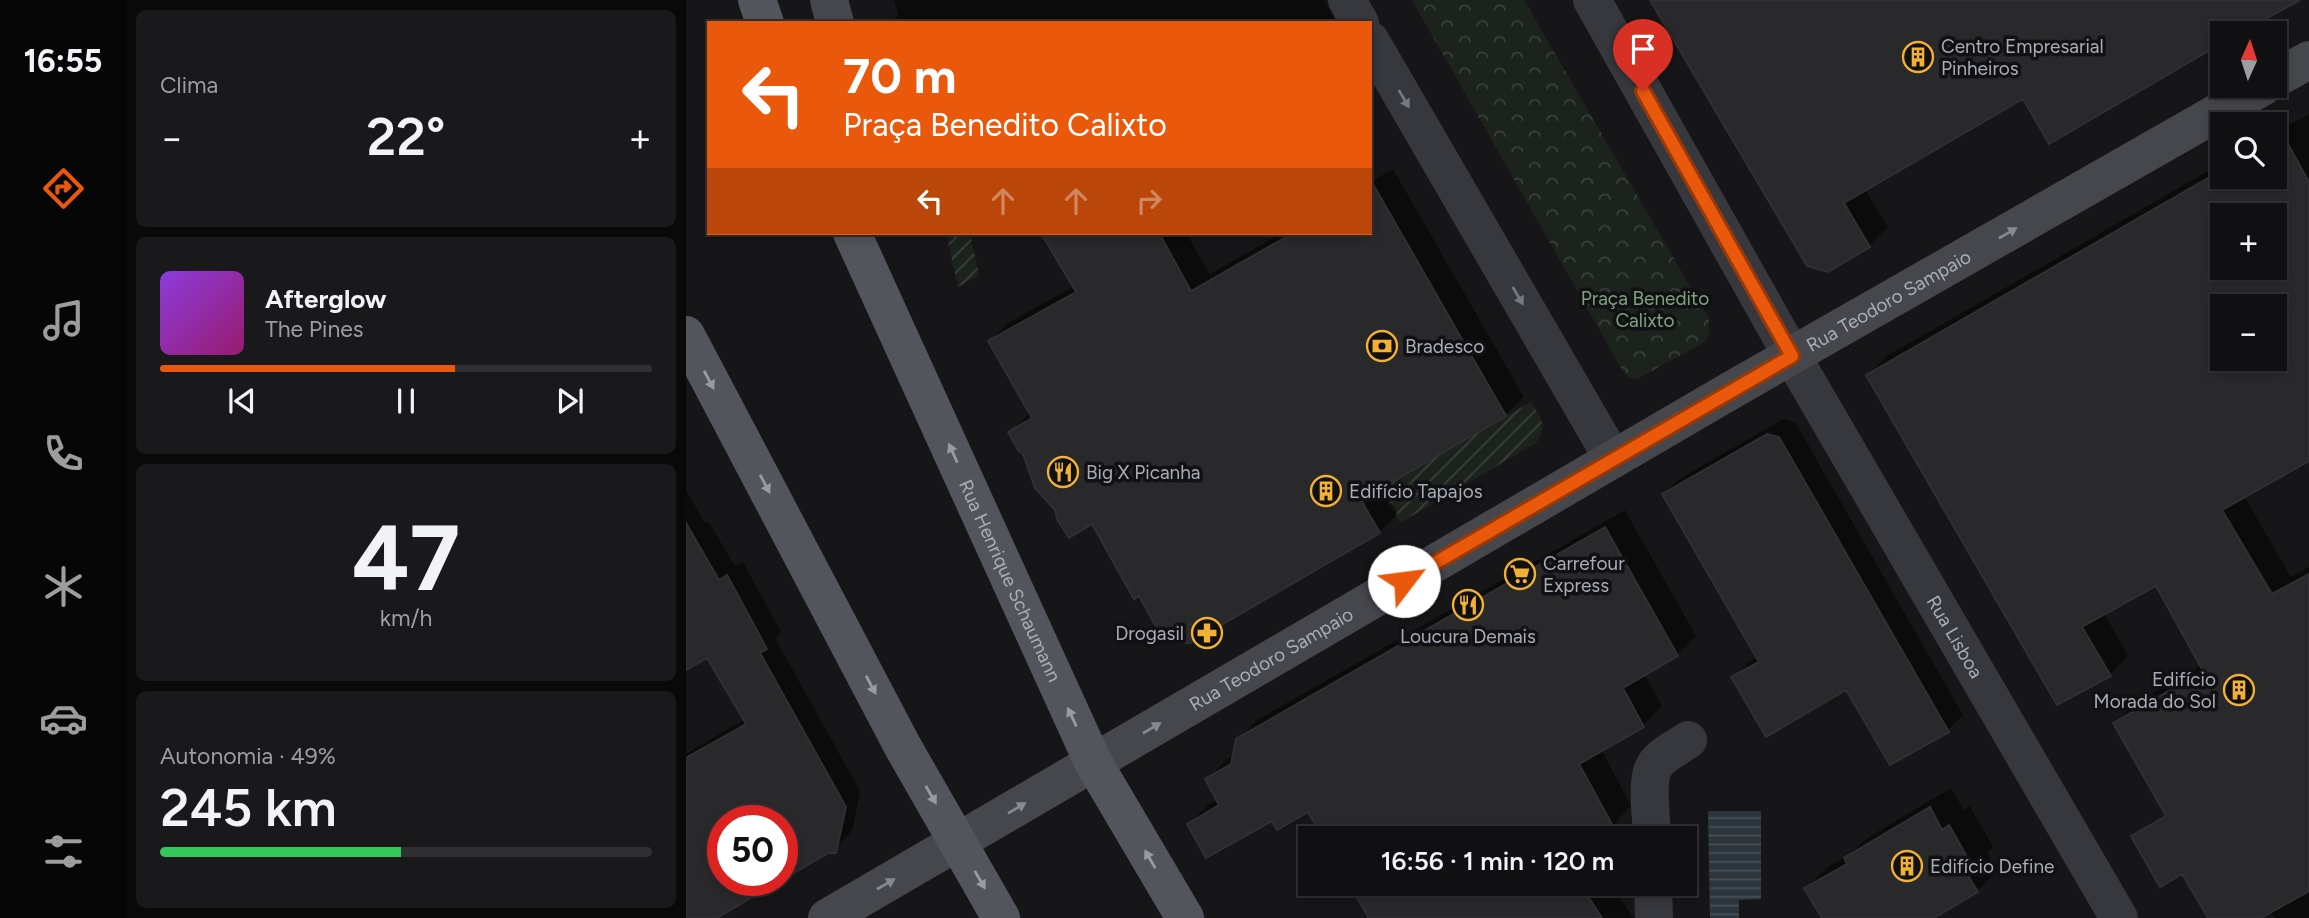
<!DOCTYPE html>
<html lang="pt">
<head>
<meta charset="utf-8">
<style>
  :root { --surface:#101012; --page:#19191b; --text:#f1f3f6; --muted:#9c9d9f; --line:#303032; --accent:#ea580c }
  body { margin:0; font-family:Figtree,sans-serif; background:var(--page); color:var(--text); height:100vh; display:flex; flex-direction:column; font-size:26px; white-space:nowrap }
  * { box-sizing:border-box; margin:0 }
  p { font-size:23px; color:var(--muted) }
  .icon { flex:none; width:38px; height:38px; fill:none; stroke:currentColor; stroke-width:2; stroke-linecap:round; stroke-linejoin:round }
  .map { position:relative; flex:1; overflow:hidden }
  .sheet { display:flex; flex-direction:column; gap:10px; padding:10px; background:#09090a; width:560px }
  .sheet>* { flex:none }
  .guide { position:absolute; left:21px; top:21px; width:665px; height:214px; border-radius:0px; box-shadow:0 4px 10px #0003,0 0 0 2px var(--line); background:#ea580c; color:#fff; overflow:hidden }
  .needle { width:46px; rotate:3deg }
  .fabs { position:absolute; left:1524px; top:21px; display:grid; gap:14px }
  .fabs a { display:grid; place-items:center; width:77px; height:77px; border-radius:0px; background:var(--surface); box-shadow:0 4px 10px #0003,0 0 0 2px var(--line); font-size:35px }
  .speed { position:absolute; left:21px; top:805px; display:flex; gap:14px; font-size:35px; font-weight:700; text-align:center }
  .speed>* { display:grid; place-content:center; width:91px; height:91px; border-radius:50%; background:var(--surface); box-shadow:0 4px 10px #0003,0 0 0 2px var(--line); line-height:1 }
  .speed .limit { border:10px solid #d22; background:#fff; color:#111 }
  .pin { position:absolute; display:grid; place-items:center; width:60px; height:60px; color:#fff; margin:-72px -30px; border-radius:50% 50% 50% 0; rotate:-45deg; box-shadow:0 0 7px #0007 }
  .pin .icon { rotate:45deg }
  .me { position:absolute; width:77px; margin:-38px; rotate:60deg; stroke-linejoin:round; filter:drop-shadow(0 0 5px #0008) }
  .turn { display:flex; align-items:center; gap:24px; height:147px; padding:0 21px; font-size:32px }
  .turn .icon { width:91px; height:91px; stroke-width:2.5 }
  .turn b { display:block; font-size:49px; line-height:60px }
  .lanes { display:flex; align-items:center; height:66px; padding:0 21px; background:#0003; justify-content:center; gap:35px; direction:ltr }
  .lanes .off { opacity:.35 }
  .big { font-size:52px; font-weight:600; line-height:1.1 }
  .sheet .widget { flex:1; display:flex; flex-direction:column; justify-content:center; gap:10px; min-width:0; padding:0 24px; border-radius:10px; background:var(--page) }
  .sheet .dial { align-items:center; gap:0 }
  .dial b { font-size:91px; line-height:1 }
  .song { display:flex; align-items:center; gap:21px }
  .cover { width:84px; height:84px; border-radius:10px; background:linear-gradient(135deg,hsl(270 70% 55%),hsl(320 70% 35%)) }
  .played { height:7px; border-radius:4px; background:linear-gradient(90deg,var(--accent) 60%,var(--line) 60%) }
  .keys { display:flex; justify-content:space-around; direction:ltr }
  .heat { display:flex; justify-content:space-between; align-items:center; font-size:38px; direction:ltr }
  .charge { height:10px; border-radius:5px; background:linear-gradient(90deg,#34c759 49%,var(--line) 0) }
  .trip { position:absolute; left:612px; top:826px; width:399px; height:70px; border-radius:0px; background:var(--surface); box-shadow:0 4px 10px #0003,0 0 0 2px var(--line); font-weight:600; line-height:70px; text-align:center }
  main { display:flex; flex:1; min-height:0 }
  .menu { display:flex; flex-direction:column; width:126px; justify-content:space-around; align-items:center; background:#060607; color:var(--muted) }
  .menu .icon { width:49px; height:49px }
  .menu .on { color:var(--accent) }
  .menu b { font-size:32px; color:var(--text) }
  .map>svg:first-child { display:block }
</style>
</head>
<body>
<main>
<nav class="menu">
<b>16:55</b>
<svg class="icon on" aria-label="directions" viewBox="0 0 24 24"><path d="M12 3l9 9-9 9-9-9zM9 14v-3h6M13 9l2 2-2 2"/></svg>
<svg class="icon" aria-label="music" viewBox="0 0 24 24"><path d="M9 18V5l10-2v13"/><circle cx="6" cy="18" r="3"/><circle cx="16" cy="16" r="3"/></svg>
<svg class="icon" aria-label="phone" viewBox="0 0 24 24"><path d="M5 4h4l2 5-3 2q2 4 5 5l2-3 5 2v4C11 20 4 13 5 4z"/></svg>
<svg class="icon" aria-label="climate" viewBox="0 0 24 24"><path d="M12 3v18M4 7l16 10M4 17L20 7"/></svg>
<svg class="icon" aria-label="car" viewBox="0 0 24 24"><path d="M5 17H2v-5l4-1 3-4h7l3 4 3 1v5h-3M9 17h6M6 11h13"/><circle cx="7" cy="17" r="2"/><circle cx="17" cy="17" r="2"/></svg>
<svg class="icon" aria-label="filters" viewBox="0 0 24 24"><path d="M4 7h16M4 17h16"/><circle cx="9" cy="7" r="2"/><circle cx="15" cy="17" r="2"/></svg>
</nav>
<section class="sheet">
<div class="widget"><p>Clima</p>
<div class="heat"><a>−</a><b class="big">22°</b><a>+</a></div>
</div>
<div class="widget">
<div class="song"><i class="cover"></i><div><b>Afterglow</b><p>The Pines</p></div></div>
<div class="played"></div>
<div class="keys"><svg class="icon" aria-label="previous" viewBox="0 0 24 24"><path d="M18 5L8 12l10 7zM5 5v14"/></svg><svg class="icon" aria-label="pause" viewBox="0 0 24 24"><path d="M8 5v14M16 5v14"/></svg><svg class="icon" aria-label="next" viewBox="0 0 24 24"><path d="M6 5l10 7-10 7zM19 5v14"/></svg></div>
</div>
<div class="widget dial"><b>47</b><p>km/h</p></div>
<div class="widget"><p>Autonomia · 49%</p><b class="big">245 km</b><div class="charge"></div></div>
</section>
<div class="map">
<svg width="1623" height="918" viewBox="0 0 1623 918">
  <defs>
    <pattern id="park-crowns" width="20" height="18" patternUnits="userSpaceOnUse" patternTransform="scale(1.75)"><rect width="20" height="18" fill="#1c231d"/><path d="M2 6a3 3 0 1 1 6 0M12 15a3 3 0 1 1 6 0" fill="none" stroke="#3a403c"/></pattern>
    <pattern id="garden-furrows" width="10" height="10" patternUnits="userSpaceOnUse" patternTransform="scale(1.75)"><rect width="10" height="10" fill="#1c231d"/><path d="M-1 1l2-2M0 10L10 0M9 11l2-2" fill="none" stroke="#3a403c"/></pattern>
    <pattern id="water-rules" width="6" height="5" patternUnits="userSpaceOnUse" patternTransform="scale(1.75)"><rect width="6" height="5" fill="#2c353c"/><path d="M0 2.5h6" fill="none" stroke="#485056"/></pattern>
  </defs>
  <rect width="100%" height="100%" fill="#161618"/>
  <!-- park -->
  <path fill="url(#park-crowns)" d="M 726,0 L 838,0 L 1023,319 L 1023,332 L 1019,342 L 951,379 L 944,378 L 938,373 Z"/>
  <!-- garden -->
  <path fill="url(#garden-furrows)" d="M 260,233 L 284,233 L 293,275 L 272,287 Z
    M 845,402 C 855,419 862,424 850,443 L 714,523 L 693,489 Z"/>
  <!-- water -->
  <path fill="url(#water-rules)" d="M 1022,811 L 1075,811 L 1075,899 L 1053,900 L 1053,918 L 1024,918 Z"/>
  <!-- shadow -->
  <path fill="#0007" fill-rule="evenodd" d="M 208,0 L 638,0 L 649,20 L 646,23 L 207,23 L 206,21 L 212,15 Z
    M 966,0 L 1609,0 L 1551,33 L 1536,33 L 1536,42 L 1363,141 L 1338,96 L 1179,189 L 1202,227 L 1183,246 L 1141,270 Z
    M 1623,114 L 1623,459 L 1558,496 L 1605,577 L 1623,567 L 1623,918 L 1589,918 L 1584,911 L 1571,918 L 1524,918 L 1512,832 L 1429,723 L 1448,704 L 1516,665 L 1470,584 L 1418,613 L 1442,656 L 1423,675 L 1182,375 L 1201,356 L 1536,163 L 1536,177 L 1589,177 L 1589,133 ZM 1536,215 L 1589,215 L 1589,268 L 1536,268 ZM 1536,306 L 1589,306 L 1589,359 L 1536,359 Z
    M 707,169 L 838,397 L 819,415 L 695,486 L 712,514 L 693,532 L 453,594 L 407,522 L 370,509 L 324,432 L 345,412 L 304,341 L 322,323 L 388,286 L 357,233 L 500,233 L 524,274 L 596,233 L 684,233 L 684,182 Z
    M 1097,419 L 1109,422 L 1277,715 L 1262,730 L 1161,687 L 1048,677 L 1063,662 L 1072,657 L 978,494 L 993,479 Z
    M 0,490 L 19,523 L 22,521 L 49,566 L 57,562 L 95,632 L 89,638 L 174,791 L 166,831 L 150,847 L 96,821 L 37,821 L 28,918 L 0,918 L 0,754 L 59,719 L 22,656 L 0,668 Z
    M 939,510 L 1010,636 L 991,655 L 958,674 L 976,706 L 957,725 L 915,749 L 945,806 L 931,820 L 934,838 L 639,838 L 623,810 L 586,818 L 503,824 L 522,805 L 532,800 L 521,780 L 540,760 L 548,755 L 552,740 L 571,720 Z
    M 1265,788 L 1278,810 L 1284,806 L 1307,847 L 1301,853 L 1311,871 L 1291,891 L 1244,918 L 1138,918 L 1120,888 L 1141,867 L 1163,855 L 1181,838 Z
    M 665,884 L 923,884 L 948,918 L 685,918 Z"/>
  <!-- building -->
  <path fill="#29292c" stroke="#303034" stroke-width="2" fill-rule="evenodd" d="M 964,0 L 1614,0 L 1554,33 L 1536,33 L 1536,43 L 1363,144 L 1337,99 L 1158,203 L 1184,247 L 1142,272 L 1121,266 Z
    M 1597,135 L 1623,182 L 1623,461 L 1536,510 L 1586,594 L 1623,574 L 1623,891 L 1575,918 L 1522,918 L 1496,874 L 1474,887 L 1445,836 L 1480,816 L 1427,723 L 1517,671 L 1470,586 L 1396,627 L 1425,676 L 1371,705 L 1180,375 L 1536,170 L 1536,177 L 1589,177 L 1589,140 ZM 1536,215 L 1589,215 L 1589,268 L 1536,268 ZM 1536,306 L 1589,306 L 1589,359 L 1536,359 Z
    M 684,179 L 820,416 L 675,500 L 694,533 L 504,643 L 478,641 L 453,596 L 448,599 L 406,524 L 383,538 L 371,519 L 369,510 L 349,488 L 337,454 L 332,450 L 322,432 L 346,418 L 302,341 L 390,292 L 355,233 L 473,233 L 505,291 L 607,233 L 684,233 Z
    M 1081,434 L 1093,437 L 1263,732 L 1204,765 L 1160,690 L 1080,737 L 1045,677 L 1073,662 L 976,494 Z
    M 0,523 L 33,580 L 41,575 L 81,649 L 74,653 L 160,807 L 150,853 L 142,853 L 96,880 L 96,821 L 37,821 L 37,880 L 95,880 L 31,918 L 0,918 L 0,758 L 60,724 L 21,658 L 0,670 Z
    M 919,527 L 992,656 L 937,688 L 958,727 L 893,764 L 927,826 L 905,838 L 637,838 L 622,812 L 591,830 L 586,821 L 520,858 L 501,824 L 533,805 L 519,779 L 545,764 L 550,739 Z
    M 1244,807 L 1256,830 L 1263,825 L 1288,869 L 1281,874 L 1292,892 L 1248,918 L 1136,918 L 1118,888 L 1161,864 L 1158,858 Z
    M 663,884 L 894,884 L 916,918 L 683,918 Z"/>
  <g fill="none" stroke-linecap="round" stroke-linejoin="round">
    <!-- street -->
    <g stroke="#37383d" stroke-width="38">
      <path d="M 661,0 L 674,23"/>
      <path id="s1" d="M 906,0 L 1106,356 L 1433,918"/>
      <path d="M 684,40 L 927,459"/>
      <path d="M 966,838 C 966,821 960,785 967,769 C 972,756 991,748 1002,740"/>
      <path d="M 967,884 L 968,918"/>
    </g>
    <!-- secondary -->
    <g stroke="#45474d" stroke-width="38">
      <path d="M 143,0 L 149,23"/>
      <path d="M 1589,79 L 1623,60"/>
      <path id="s2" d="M 141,918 L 1049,388 L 1578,86"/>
    </g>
    <!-- primary -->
    <g stroke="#53555c" stroke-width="38">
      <path d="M 71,0 L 79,23"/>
      <path id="s3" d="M 166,233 L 407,762 L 499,918"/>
      <path d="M 0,335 L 217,747 L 315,918"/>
    </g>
  </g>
  <!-- one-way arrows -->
  <defs><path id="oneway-solid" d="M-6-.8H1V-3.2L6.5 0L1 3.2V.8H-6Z" transform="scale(1.75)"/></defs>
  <g fill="#757881">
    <use href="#oneway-solid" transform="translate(718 99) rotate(60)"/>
    <use href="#oneway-solid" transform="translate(832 296) rotate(60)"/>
  </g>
  <g fill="#858993">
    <use href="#oneway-solid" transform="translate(1322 233) rotate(-30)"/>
    <use href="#oneway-solid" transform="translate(466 728) rotate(-30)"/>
    <use href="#oneway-solid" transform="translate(331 808) rotate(-31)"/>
    <use href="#oneway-solid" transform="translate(200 884) rotate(-30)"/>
  </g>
  <g fill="#979ba6">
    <use href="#oneway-solid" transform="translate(23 380) rotate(62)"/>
    <use href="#oneway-solid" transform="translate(267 453) rotate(-114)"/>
    <use href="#oneway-solid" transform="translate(79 484) rotate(62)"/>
    <use href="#oneway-solid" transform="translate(185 685) rotate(62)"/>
    <use href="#oneway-solid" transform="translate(386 717) rotate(-115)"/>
    <use href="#oneway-solid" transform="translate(245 795) rotate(60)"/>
    <use href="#oneway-solid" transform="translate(464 859) rotate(-120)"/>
    <use href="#oneway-solid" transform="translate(294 880) rotate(60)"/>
  </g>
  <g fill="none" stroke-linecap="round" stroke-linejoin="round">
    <!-- route casing -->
    <g stroke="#983908" stroke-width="18">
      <path id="route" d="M 718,581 L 1106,356 L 957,91"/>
    </g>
    <!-- route -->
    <use href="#route" stroke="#ea580c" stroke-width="12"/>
  </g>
  <!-- icons -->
  <defs>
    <g id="building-ring" transform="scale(1.575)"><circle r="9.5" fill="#111113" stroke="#f2b134" stroke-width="1.5"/><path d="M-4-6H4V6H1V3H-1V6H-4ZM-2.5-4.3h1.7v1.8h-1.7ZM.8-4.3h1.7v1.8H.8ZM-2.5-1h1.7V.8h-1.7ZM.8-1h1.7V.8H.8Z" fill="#f2b134"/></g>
    <g id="bank-ring" transform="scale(1.575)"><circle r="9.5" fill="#111113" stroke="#f2b134" stroke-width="1.5"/><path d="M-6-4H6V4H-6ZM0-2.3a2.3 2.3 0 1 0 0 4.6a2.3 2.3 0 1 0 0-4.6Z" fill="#f2b134"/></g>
    <g id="restaurant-ring" transform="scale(1.575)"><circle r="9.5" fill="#111113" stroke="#f2b134" stroke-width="1.5"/><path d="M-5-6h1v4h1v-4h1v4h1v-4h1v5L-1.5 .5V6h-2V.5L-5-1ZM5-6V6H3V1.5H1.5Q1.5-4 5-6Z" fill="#f2b134"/></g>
    <g id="supermarket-ring" transform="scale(1.575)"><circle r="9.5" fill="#111113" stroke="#f2b134" stroke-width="1.5"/><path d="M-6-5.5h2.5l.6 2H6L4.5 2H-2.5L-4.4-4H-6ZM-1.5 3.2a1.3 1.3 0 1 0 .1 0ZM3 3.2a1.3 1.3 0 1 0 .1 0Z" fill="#f2b134"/></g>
    <g id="pharmacy-ring" transform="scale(1.575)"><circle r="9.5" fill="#111113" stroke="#f2b134" stroke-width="1.5"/><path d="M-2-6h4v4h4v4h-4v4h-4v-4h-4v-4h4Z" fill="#f2b134"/></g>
  </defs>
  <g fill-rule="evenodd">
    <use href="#building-ring" x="1232" y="57"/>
    <use href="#bank-ring" x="696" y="346"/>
    <use href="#restaurant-ring" x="377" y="472"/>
    <use href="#building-ring" x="640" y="491"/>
    <use href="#supermarket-ring" x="834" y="574"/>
    <use href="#restaurant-ring" x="782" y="605"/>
    <use href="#pharmacy-ring" x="521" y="633"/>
    <use href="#building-ring" x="1553" y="690"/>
    <use href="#building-ring" x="1221" y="866"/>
  </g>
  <g text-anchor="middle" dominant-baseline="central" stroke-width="7" stroke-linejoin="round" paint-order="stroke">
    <!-- poi labels -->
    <g font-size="19" fill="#a8adb8" stroke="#111113" text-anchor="start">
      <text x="1255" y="46">Centro Empresarial<tspan x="1255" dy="22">Pinheiros</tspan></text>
      <text x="719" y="346">Bradesco</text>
      <text x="400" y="472">Big X Picanha</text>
      <text x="663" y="491">Edifício Tapajos</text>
      <text x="857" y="563">Carrefour<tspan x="857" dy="22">Express</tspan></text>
      <text x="498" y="633" text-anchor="end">Drogasil</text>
      <text x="782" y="636" text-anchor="middle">Loucura Demais</text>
      <text x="1530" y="679" text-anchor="end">Edifício<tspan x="1530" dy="22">Morada do Sol</tspan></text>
      <text x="1244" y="866">Edifício Define</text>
    </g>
    <!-- park labels -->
    <g font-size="19" fill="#7fa381" stroke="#111113">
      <text x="959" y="298">Praça Benedito<tspan x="959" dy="22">Calixto</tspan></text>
    </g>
    <!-- street labels -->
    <g font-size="19" fill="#a8adb8" stroke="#111113">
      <text stroke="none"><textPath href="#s2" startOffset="1228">Rua Teodoro Sampaio</textPath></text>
      <text stroke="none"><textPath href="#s3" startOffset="382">Rua Henrique Schaumann</textPath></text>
      <text stroke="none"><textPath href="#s1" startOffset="733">Rua Lisboa</textPath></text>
      <text stroke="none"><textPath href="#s2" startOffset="514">Rua Teodoro Sampaio</textPath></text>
    </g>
  </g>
</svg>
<div class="fabs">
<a><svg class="needle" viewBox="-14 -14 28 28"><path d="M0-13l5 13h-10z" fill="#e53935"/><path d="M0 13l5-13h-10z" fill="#9c9d9f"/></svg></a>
<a><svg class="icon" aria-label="search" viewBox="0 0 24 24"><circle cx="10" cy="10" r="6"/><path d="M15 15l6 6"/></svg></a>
<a>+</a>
<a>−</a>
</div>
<div class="speed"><div class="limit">50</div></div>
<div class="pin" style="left:957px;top:91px;background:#d93025"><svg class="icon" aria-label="arrive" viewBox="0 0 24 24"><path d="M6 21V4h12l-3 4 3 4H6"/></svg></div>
<svg class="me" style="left:718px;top:581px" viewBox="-20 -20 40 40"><circle r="19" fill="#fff"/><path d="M0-13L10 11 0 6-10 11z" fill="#ea580c"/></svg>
<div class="trip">16:56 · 1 min · 120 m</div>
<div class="guide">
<div class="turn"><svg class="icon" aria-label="left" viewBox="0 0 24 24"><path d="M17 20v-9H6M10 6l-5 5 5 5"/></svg><div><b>70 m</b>Praça Benedito Calixto</div></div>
<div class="lanes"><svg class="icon" aria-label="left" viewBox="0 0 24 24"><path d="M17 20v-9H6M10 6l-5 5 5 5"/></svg><svg class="icon off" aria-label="ahead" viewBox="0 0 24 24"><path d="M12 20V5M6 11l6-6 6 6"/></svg><svg class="icon off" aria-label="ahead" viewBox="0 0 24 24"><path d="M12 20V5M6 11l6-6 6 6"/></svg><svg class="icon off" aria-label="right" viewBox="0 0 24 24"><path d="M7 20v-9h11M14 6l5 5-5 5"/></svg></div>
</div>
</div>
</main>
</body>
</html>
